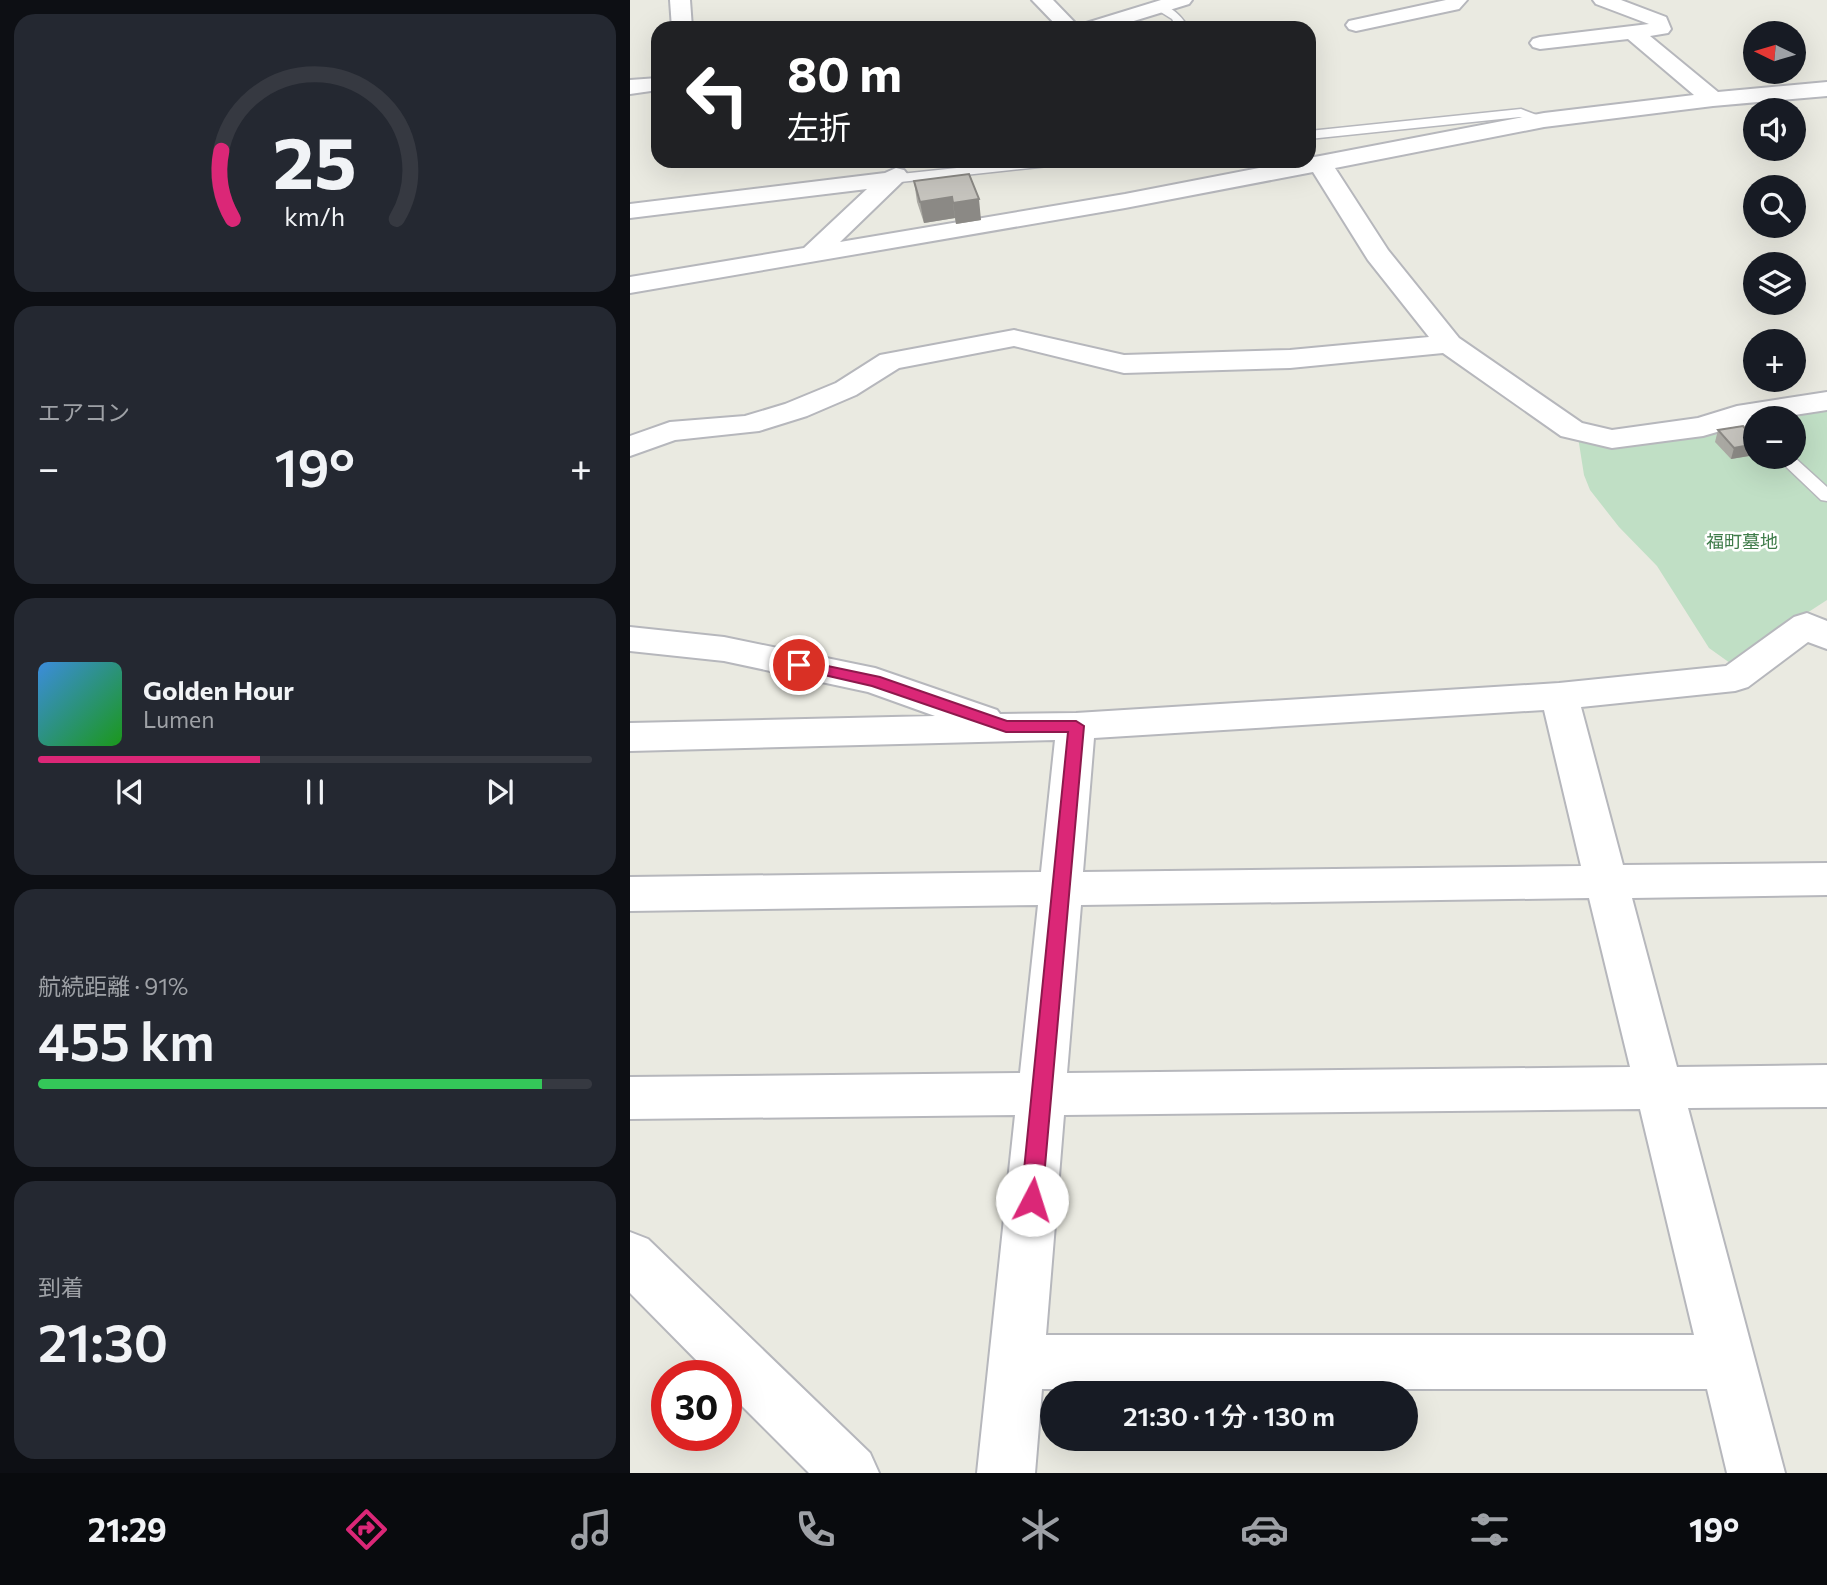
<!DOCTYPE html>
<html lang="ja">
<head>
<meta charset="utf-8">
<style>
  :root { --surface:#171b24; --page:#242831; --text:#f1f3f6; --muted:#9ea1a6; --line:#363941; --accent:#db2777 }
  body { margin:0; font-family:Commissioner,"Noto Sans JP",sans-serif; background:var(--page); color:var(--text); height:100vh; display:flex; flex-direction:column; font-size:26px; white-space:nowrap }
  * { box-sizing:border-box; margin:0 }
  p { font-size:23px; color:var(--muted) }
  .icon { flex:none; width:38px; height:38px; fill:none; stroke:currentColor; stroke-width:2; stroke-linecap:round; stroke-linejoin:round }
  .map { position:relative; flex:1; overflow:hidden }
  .side { display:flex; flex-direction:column; gap:14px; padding:14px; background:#0d0f14; width:630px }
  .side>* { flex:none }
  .guide { position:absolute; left:21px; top:21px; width:665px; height:147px; border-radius:21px; box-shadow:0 7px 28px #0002; background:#202124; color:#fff; overflow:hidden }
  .needle { width:46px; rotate:275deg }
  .fabs { position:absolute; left:1113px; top:21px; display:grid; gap:14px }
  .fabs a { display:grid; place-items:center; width:63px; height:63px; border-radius:50%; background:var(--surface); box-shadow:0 7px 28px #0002; font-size:35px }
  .speed { position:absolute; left:21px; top:1360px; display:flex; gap:14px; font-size:35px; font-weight:700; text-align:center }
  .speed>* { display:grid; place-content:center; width:91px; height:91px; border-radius:50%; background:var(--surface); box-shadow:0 7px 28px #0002; line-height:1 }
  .speed .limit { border:10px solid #d22; background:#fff; color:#111 }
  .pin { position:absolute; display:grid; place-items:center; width:60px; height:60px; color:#fff; margin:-30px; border:4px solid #fff; border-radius:50%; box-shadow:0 2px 7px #0007 }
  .me { position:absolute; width:77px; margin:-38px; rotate:5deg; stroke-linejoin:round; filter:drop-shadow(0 0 5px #0008) }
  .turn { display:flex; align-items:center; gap:24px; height:147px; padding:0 21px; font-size:32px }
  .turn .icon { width:91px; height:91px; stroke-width:2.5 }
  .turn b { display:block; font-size:49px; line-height:60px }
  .big { font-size:52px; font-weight:600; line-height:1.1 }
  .side .widget { flex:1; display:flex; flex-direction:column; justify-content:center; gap:10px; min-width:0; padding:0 24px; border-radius:21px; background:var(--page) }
  .side .dial { align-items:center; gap:0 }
  .dial svg { height:182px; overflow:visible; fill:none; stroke:var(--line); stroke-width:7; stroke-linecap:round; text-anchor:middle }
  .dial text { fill:var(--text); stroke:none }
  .song { display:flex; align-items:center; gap:21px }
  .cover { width:84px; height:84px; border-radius:10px; background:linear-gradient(135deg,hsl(210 70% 55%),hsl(120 70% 35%)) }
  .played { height:7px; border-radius:4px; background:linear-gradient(90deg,var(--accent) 40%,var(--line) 40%) }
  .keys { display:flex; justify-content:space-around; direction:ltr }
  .heat { display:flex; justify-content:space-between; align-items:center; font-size:38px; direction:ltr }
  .charge { height:10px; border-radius:5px; background:linear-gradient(90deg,#34c759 91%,var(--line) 0) }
  .trip { position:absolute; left:410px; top:1381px; width:378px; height:70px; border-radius:35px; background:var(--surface); box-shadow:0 7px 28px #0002; font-weight:600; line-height:70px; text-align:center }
  .tabs { display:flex; height:112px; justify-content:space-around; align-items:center; background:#090b0e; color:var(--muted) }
  .tabs .icon { width:49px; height:49px }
  .tabs .selected { color:var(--accent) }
  .tabs b { font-size:32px; color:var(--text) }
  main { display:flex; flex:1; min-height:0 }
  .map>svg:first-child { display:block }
</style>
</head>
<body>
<main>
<section class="side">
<div class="widget dial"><svg viewBox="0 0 100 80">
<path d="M14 69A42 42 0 1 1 86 69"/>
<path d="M14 69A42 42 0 0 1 9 39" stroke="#db2777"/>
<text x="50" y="56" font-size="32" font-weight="700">25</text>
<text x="50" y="72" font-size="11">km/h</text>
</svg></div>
<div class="widget"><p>エアコン</p>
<div class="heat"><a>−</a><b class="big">19°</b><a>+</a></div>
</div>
<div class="widget">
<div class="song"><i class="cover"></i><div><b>Golden Hour</b><p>Lumen</p></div></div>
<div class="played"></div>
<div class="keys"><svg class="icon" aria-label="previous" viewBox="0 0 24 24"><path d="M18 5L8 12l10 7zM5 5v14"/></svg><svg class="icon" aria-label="pause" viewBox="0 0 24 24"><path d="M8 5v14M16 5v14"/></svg><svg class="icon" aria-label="next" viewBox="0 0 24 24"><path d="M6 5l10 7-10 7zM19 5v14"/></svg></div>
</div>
<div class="widget"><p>航続距離 · 91%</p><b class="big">455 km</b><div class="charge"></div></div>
<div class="widget"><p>到着</p><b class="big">21:30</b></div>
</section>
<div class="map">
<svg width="1197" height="1473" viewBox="0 0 1197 1473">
  <rect width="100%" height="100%" fill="#eaeae1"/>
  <!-- green -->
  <path fill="#c0dfc5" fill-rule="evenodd" d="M 1197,406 L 1197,600 L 1100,663 L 1079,648 L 1027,566 L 989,527 L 960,490 L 954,475 L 948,437 ZM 1125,418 L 1164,418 L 1164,457 L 1125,457 Z"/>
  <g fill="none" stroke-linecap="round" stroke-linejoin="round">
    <!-- service casing -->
    <g stroke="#b6b7bc" stroke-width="3">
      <path id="service" d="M 526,5 C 541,4 551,16 559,28 L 547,28 L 542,19 L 526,9 Z
        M 891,109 L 920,120 L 914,124 L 890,117 L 679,139 L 679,131 Z
        M 392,161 L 434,161 L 428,165 L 261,183 L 254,179 L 261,175 Z
        M 1107,410 L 1125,422 L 1125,436 C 1115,434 1105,423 1099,415 L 1101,412 Z
        M 1146,457 L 1164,457 L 1197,487 L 1197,501 L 1191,500 Z"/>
    </g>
    <!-- minor casing -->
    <g stroke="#b6b7bc" stroke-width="4">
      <path id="minor" d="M 40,0 L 60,0 L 62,28 L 42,28 Z
        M 402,0 L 423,0 L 450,28 L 453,24 L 531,0 L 562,0 L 559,4 L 481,28 L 429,28 Z
        M 816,0 L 837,0 L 829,9 L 726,31 L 719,29 L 716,25 L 719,21 Z
        M 963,0 L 991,0 L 1036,17 L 1041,29 L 1038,33 L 1020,36 L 1088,92 L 1197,82 L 1197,96 L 1083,106 L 914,127 L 705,168 L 758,250 L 829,338 L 952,423 L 982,430 L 1068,418 L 1107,406 L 1197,392 L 1197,410 L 1144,418 L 1125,418 L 1125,421 L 1073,436 L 982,448 L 931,436 L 813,353 L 660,368 L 494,373 L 384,346 L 269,368 L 226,395 L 177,416 L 129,431 L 45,440 L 0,456 L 0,436 L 40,422 L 115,416 L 155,404 L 206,383 L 250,355 L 384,330 L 494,355 L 660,350 L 799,337 L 738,260 L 683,172 L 495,208 L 0,293 L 0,277 L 174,248 L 237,189 L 0,218 L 0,204 L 255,173 L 266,168 L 274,170 L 278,175 L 274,180 L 210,242 L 495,194 L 665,161 L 679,161 L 679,158 L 690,156 L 914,113 L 1064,95 L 998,39 L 910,49 L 903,47 L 900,43 L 903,39 L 910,37 L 1019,24 L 966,4 Z
        M 28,78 L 28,90 L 0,94 L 0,80 Z
        M 1177,613 L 1197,621 L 1197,649 L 1178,642 L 1118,687 L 1105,691 L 951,707 L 993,865 L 1197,863 L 1197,895 L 1002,898 L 1047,1067 L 1197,1065 L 1197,1107 L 1058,1108 L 1155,1473 L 1097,1473 L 1077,1389 L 412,1389 L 405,1473 L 347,1473 L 385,1115 L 0,1119 L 0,1077 L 390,1073 L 408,905 L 0,911 L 0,877 L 411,872 L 425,740 L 0,751 L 0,723 L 305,716 L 238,692 L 94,661 L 0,651 L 0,627 L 94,637 L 245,668 L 367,710 L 370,714 L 446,713 L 929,683 L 1096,666 L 1164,617 ZM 914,710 L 951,866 L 453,872 L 464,738 ZM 959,898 L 1000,1067 L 437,1073 L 451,905 ZM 1010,1109 L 1064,1335 L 416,1335 L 434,1115 Z
        M 0,1232 L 18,1239 L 240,1453 L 249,1473 L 179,1473 L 96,1390 L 96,1376 L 82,1376 L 0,1293 Z"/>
    </g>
    <!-- service -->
    <use href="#service" fill="#fff" fill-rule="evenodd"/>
    <!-- minor -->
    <use href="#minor" fill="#fff" fill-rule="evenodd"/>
  </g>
  <!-- wall -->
  <path fill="#aaa9a3" d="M 339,174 L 351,220 L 326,224 L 325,218 L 294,223 L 287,202 L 284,181 Z
    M 1088,430 L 1125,455 L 1101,459 L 1085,442 Z"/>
  <!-- shaded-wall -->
  <path fill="#8b8985" d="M 322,197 L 325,218 L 294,223 L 290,202 Z
    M 349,199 L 351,220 L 326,224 L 323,203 Z
    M 1125,444 L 1125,455 L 1101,459 L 1104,448 Z"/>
  <!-- building -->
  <path fill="#c6c4be" stroke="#8b8985" stroke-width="2" d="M 339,174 L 349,199 L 323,203 L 322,197 L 290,202 L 284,181 Z
    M 1113,426 L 1125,440 L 1125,444 L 1104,448 L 1088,430 Z"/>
  <!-- route -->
  <path fill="#db2777" stroke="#8e194d" stroke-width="2" d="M 169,660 L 250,677 L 377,721 L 446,721 L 454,726 L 412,1200 L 409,1207 L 402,1210 L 394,1207 L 391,1200 L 438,732 L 376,732 L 242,686 L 164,668 L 162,665 L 164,661 Z"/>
  <g text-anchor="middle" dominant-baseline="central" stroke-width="5" stroke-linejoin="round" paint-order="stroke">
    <!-- park labels -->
    <g font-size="18" fill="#3e7b49" stroke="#fff">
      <text x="1112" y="541">福町墓地</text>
    </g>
  </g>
</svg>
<div class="fabs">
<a><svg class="needle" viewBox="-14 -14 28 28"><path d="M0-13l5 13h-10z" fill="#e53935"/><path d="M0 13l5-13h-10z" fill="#9ea1a6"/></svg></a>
<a><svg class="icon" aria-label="sound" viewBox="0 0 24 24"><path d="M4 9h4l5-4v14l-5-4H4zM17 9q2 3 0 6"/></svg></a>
<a><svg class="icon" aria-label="search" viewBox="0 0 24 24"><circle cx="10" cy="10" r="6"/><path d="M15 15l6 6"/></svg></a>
<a><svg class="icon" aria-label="layers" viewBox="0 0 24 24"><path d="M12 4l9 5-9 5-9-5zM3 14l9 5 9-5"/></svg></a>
<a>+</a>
<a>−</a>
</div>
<div class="speed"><div class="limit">30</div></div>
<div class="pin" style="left:169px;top:665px;background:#d93025"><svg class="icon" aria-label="arrive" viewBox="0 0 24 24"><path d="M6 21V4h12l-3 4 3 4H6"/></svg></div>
<svg class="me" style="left:402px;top:1200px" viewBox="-20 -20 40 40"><circle r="19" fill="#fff"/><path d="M0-13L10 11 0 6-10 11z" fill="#db2777"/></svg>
<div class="trip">21:30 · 1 分 · 130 m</div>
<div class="guide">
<div class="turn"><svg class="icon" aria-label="left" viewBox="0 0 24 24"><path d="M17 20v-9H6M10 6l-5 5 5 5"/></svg><div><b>80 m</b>左折</div></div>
</div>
</div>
</main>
<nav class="tabs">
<b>21:29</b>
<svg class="icon selected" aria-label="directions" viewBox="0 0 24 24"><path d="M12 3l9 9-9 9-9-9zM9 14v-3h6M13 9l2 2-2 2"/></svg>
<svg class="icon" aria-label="music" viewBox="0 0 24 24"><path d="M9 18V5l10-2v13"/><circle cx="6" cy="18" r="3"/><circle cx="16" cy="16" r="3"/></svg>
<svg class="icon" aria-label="phone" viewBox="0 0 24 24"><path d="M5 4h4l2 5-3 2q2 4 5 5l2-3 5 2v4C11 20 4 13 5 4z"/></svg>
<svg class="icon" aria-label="climate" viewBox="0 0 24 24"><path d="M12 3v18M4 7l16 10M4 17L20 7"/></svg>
<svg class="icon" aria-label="car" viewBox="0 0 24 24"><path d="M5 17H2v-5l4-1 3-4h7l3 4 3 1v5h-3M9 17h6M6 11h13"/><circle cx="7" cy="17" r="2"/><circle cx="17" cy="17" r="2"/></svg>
<svg class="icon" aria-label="filters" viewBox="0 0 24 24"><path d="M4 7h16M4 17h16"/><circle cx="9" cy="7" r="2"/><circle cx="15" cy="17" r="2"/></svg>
<b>19°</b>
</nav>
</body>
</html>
